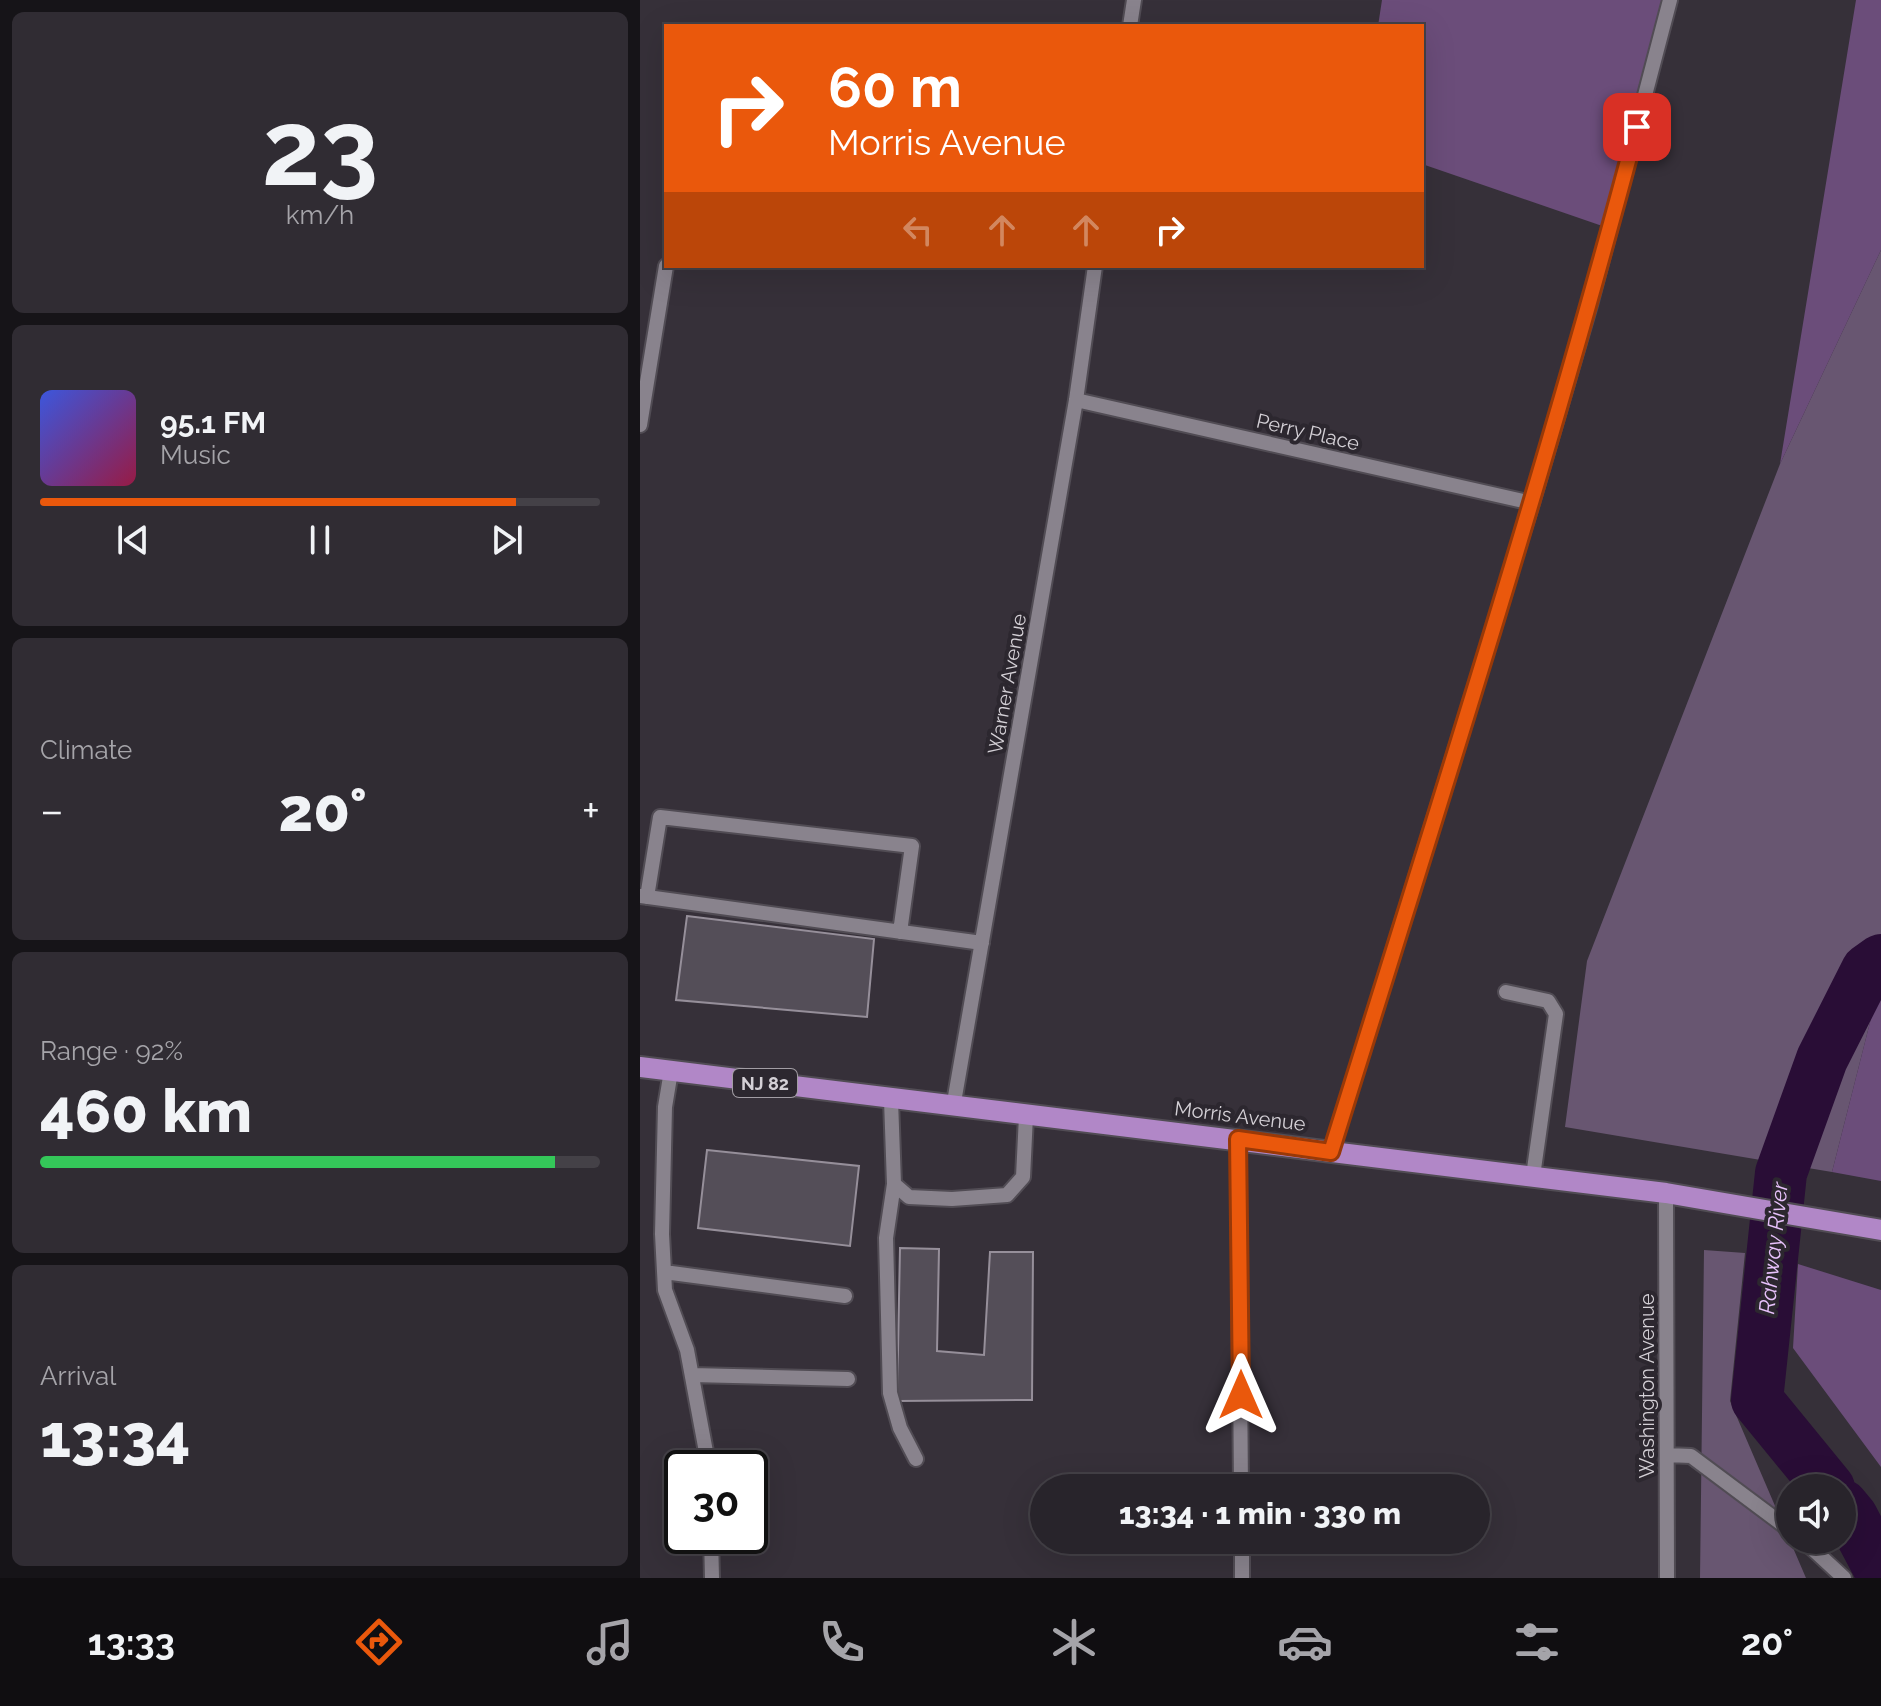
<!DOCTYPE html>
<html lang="en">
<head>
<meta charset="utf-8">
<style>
  :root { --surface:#28242b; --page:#302c33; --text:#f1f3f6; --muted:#a5a4a9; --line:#444147; --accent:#ea580c }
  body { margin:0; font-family:Raleway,sans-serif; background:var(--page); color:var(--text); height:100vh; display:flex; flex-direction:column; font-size:30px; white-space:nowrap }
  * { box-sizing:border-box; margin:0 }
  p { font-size:26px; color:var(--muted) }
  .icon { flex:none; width:44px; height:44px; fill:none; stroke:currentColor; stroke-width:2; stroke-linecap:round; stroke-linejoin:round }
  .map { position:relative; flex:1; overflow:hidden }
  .drawer { display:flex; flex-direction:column; gap:12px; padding:12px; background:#161418; width:640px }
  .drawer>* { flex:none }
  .guide { position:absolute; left:24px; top:24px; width:760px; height:244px; border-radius:0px; box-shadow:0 8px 32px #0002,0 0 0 2px var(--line); background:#ea580c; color:#fff; overflow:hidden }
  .tools { position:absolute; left:1136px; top:1474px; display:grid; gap:16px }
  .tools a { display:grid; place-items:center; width:80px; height:80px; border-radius:50%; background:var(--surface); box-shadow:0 8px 32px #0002,0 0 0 2px var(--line); font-size:40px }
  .speed { position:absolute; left:24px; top:1450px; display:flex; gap:16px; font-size:40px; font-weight:700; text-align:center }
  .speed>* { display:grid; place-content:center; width:104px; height:104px; border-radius:50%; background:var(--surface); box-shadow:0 8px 32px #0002,0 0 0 2px var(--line); line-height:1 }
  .speed .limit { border:4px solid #111; border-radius:12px; background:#fff; color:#111 }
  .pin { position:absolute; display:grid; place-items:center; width:68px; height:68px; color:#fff; margin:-34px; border-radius:16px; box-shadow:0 4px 12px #0006 }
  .me { position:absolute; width:88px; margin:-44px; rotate:0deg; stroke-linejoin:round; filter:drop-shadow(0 0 6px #0008) }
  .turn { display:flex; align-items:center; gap:28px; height:168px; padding:0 32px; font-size:36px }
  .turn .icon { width:104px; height:104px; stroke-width:2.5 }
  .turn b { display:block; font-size:56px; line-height:68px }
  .lanes { display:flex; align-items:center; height:76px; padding:0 32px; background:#0003; justify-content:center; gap:40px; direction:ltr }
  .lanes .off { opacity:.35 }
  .big { font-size:60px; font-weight:800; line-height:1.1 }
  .drawer .tile { flex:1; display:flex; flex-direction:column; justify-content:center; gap:12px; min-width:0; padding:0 28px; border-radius:12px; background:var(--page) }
  .drawer .dial { align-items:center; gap:0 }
  .dial b { font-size:104px; line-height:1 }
  .song { display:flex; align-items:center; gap:24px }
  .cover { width:96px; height:96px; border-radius:12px; background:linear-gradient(135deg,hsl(230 70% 55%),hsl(340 70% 35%)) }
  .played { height:8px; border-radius:4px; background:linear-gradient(90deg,var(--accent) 85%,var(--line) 85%) }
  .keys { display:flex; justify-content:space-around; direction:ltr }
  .heat { display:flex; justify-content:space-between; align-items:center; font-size:44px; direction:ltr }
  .charge { height:12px; border-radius:6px; background:linear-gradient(90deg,#34c759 92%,var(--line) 0) }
  .trip { position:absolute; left:390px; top:1474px; width:460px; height:80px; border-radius:40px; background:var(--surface); box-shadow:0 8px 32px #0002,0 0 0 2px var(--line); font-weight:800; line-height:80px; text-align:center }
  .tabs { display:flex; height:128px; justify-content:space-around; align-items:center; background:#100e11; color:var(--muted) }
  .tabs .icon { width:56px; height:56px }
  .tabs .active { color:var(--accent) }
  .tabs b { font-size:36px; color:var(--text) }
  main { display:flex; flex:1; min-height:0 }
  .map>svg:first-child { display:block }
</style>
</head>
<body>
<main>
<section class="drawer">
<div class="tile dial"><b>23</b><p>km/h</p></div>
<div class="tile">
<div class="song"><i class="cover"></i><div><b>95.1 FM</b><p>Music</p></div></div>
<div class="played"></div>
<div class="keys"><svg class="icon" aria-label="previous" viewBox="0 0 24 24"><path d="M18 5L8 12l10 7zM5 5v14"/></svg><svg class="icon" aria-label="pause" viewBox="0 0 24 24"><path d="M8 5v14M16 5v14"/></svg><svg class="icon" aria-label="next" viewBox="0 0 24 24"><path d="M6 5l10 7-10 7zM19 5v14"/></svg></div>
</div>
<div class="tile"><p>Climate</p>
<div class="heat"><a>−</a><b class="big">20°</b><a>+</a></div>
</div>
<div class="tile"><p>Range · 92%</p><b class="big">460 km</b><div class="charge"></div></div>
<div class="tile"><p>Arrival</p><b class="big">13:34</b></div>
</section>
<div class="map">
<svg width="1241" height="1578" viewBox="0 0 1241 1578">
  <rect width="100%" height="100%" fill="#363039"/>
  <!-- green -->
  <path fill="#685671" d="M 1241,250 L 1241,979 L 1192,1172 L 925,1127 L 947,961 L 1140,464 Z
    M 1064,1250 L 1105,1253 L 1090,1401 L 1166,1578 L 1060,1578 Z"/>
  <!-- forest -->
  <path fill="#6b4d7a" d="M 742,0 L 1036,0 L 971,229 L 782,164 L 782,26 L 738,26 Z
    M 1216,0 L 1241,0 L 1241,250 L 1140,464 Z
    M 1241,979 L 1241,1181 L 1192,1172 Z
    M 1158,1264 L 1241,1290 L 1241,1467 L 1153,1348 Z"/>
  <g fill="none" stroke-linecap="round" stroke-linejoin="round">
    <!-- river -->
    <path stroke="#290d36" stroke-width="52" d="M 1189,1488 L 1117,1400 L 1141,1173 L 1182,1059 L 1227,970 L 1241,960
      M 1202,1505 L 1212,1517 L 1241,1572"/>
  </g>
  <!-- building -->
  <path fill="#544e58" stroke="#968f9a" stroke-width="2" d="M 47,916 L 234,939 L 227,1017 L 36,1000 Z
    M 67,1150 L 219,1166 L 210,1246 L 58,1228 Z
    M 260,1248 L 299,1249 L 297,1351 L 344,1355 L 350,1252 L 393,1252 L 392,1400 L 257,1401 Z"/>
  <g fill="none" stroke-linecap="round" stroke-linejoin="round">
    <!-- minor casing -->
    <g stroke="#514c54" stroke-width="18">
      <path id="minor" d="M 490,26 L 494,0
        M 436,400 L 892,503
        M 0,425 L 26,266
        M 0,896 L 342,943
        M 7,897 L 20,817 L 272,846 L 260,932
        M 866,992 L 908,1001 L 916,1014 L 893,1176
        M 31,1071 L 25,1107 L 22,1234 L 25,1290 L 47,1350 L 69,1468
        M 251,1100 L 254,1184 L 269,1197 L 312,1199 L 367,1195 L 383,1177 L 386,1116
        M 313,1108 L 436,400 L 455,266
        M 598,1139 L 601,1488
        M 691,1152 L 892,503 L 950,305 L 1030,0
        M 254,1184 L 246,1238 L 250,1393 L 260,1428 L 276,1459
        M 1026,1193 L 1027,1578
        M 24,1272 L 205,1296
        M 52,1375 L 208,1379
        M 1027,1455 L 1051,1456 L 1150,1530
        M 71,1536 L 72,1578
        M 602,1540 L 602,1578
        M 1163,1540 L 1204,1578"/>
    </g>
    <!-- major casing -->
    <g stroke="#514c54" stroke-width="24">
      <path id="major" d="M 0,1067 L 1026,1193 L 1241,1230"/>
    </g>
    <!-- minor -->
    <use href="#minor" stroke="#89838d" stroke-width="14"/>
    <!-- major -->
    <use href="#major" stroke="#b187c7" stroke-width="20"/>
  </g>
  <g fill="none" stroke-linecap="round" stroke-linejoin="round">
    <!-- route casing -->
    <g stroke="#983908" stroke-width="20">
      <path id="route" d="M 601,1395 L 598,1139 L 691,1152 C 797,811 906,471 997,127"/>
    </g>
    <!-- route -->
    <use href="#route" stroke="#ea580c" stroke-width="14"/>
  </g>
  <g text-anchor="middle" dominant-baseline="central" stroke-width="8" stroke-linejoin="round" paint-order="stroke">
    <!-- shield labels -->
    <rect fill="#2c272f" stroke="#a29da4" stroke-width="2" x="93" y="1069" width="64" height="28" rx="6"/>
    <g font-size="18" font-weight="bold" fill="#d4d0d6">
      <text x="125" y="1083">NJ 82</text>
    </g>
    <!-- street labels -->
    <g font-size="20" fill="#d4d0d6" stroke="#2c272f">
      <text transform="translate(668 432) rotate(13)">Perry Place</text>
      <text transform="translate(367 684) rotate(-80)">Warner Avenue</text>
      <text transform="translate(600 1116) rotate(7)">Morris Avenue</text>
      <text transform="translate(1007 1386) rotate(-90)">Washington Avenue</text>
    </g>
    <!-- water labels -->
    <g font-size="22" font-style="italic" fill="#e8c2fc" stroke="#2c272f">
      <text transform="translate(1133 1248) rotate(-84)">Rahway River</text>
    </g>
  </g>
</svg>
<div class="tools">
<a><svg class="icon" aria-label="sound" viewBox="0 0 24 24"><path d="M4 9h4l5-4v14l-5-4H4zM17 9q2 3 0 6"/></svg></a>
</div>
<div class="speed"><div class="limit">30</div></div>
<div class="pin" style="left:997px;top:127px;background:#d93025"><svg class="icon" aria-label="arrive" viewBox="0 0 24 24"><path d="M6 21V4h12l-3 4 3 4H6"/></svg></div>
<svg class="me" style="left:601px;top:1395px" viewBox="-20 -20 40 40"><path d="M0-17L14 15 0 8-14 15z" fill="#ea580c" stroke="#fff" stroke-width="4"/></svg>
<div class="trip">13:34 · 1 min · 330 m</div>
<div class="guide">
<div class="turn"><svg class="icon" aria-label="right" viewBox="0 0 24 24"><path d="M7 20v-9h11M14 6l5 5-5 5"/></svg><div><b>60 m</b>Morris Avenue</div></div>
<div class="lanes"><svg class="icon off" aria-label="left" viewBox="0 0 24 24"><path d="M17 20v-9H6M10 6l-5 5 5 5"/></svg><svg class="icon off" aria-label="ahead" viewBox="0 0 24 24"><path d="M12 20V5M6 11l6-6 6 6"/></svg><svg class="icon off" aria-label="ahead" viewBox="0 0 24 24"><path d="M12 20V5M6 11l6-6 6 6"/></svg><svg class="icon" aria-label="right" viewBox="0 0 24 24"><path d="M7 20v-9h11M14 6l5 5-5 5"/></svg></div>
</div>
</div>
</main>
<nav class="tabs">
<b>13:33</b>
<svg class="icon active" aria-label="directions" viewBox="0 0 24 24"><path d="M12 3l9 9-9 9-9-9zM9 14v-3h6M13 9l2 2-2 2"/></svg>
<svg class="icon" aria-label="music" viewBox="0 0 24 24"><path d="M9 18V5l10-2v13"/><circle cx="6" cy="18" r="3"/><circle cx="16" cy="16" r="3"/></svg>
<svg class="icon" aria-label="phone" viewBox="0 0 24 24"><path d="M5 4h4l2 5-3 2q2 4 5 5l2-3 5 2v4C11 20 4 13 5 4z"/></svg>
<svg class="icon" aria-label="climate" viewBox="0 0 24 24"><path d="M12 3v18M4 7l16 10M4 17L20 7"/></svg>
<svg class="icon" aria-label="car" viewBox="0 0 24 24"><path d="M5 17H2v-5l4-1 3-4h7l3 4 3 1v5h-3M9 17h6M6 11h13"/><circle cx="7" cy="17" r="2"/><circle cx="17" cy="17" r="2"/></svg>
<svg class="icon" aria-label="filters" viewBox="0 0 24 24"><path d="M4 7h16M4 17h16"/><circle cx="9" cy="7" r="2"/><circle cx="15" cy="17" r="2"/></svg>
<b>20°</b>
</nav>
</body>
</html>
